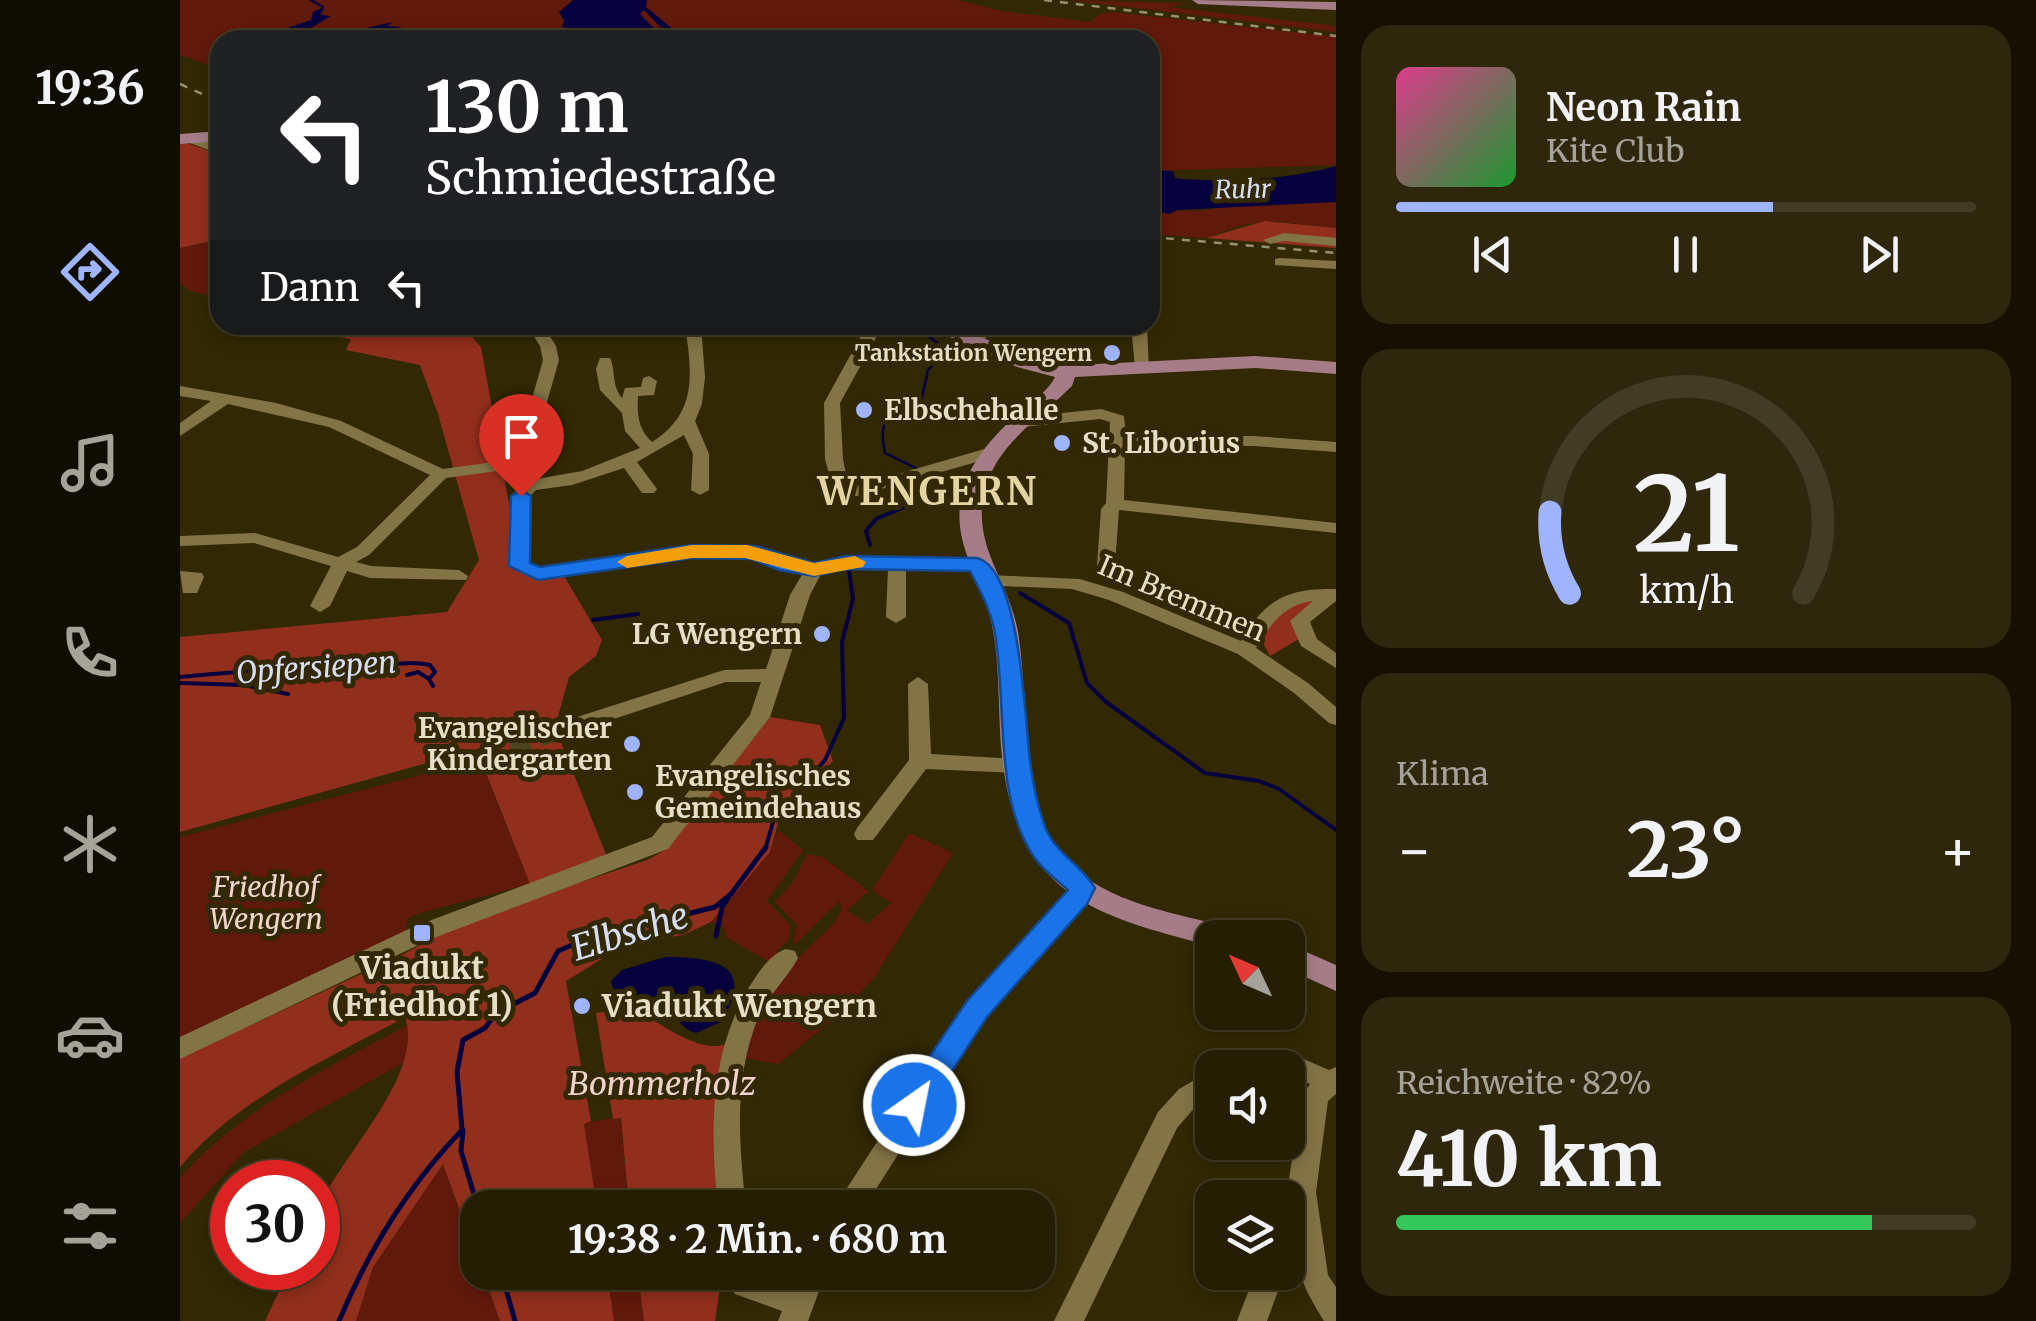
<!DOCTYPE html>
<html lang="de">
<head>
<meta charset="utf-8">
<style>
  :root { --surface:#261e02; --page:#2e270c; --text:#f1f3f6; --muted:#a4a299; --line:#423c24; --accent:#a0b3fd }
  body { margin:0; font-family:Merriweather,serif; background:var(--page); color:var(--text); height:100vh; display:flex; flex-direction:column; font-size:38px; white-space:nowrap }
  * { box-sizing:border-box; margin:0 }
  p { font-size:32px; color:var(--muted) }
  .icon { flex:none; width:55px; height:55px; fill:none; stroke:currentColor; stroke-width:2; stroke-linecap:round; stroke-linejoin:round }
  .map { position:relative; flex:1; overflow:hidden }
  .side { display:flex; flex-direction:column; gap:25px; padding:25px; background:#151001; width:700px }
  .side>* { flex:none }
  .guide { position:absolute; left:30px; top:30px; width:950px; height:305px; border-radius:30px; box-shadow:0 5px 15px #0003,0 0 0 2px var(--line); background:#202124; color:#fff; overflow:hidden }
  .needle { width:65px; rotate:314deg }
  .fabs { position:absolute; left:1015px; top:920px; display:grid; gap:20px }
  .fabs a { display:grid; place-items:center; width:110px; height:110px; border-radius:20px; background:var(--surface); box-shadow:0 5px 15px #0003,0 0 0 2px var(--line); font-size:50px }
  .speed { position:absolute; left:30px; top:1160px; display:flex; gap:20px; font-size:50px; font-weight:700; text-align:center }
  .speed>* { display:grid; place-content:center; width:130px; height:130px; border-radius:50%; background:var(--surface); box-shadow:0 5px 15px #0003,0 0 0 2px var(--line); line-height:1 }
  .speed .limit { border:15px solid #d22; background:#fff; color:#111 }
  .pin { position:absolute; display:grid; place-items:center; width:85px; height:85px; color:#fff; margin:-102px -42px; border-radius:50% 50% 50% 0; rotate:-45deg; box-shadow:0 0 10px #0007 }
  .pin .icon { rotate:45deg }
  .me { position:absolute; width:110px; margin:-55px; rotate:33deg; stroke-linejoin:round; filter:drop-shadow(0 0 8px #0008) }
  .turn { display:flex; align-items:center; gap:35px; height:210px; padding:0 50px; font-size:45px }
  .turn .icon { width:130px; height:130px; stroke-width:2.5 }
  .turn b { display:block; font-size:70px; line-height:85px }
  .then { display:flex; align-items:center; height:95px; padding:0 50px; background:#0003; gap:20px; font-size:38px }
  .big { font-size:75px; font-weight:700; line-height:1.1 }
  .side .tile { flex:1; display:flex; flex-direction:column; justify-content:center; gap:15px; min-width:0; padding:0 35px; border-radius:30px; background:var(--page) }
  .side .dial { align-items:center; gap:0 }
  .dial svg { height:260px; overflow:visible; fill:none; stroke:var(--line); stroke-width:7; stroke-linecap:round; text-anchor:middle }
  .dial text { fill:var(--text); stroke:none }
  .song { display:flex; align-items:center; gap:30px }
  .cover { width:120px; height:120px; border-radius:15px; background:linear-gradient(135deg,hsl(330 70% 55%),hsl(130 70% 35%)) }
  .played { height:10px; border-radius:5px; background:linear-gradient(90deg,var(--accent) 65%,var(--line) 65%) }
  .keys { display:flex; justify-content:space-around; direction:ltr }
  .heat { display:flex; justify-content:space-between; align-items:center; font-size:55px; direction:ltr }
  .charge { height:15px; border-radius:8px; background:linear-gradient(90deg,#34c759 82%,var(--line) 0) }
  .trip { position:absolute; left:280px; top:1190px; width:595px; height:100px; border-radius:30px; background:var(--surface); box-shadow:0 5px 15px #0003,0 0 0 2px var(--line); font-weight:700; line-height:100px; text-align:center }
  main { display:flex; flex:1; min-height:0 }
  .menu { display:flex; flex-direction:column; width:180px; justify-content:space-around; align-items:center; background:#0f0c01; color:var(--muted) }
  .menu .icon { width:70px; height:70px }
  .menu .active { color:var(--accent) }
  .menu b { font-size:45px; color:var(--text) }
  .map>svg:first-child { display:block }
</style>
</head>
<body>
<main>
<nav class="menu">
<b>19:36</b>
<svg class="icon active" aria-label="directions" viewBox="0 0 24 24"><path d="M12 3l9 9-9 9-9-9zM9 14v-3h6M13 9l2 2-2 2"/></svg>
<svg class="icon" aria-label="music" viewBox="0 0 24 24"><path d="M9 18V5l10-2v13"/><circle cx="6" cy="18" r="3"/><circle cx="16" cy="16" r="3"/></svg>
<svg class="icon" aria-label="phone" viewBox="0 0 24 24"><path d="M5 4h4l2 5-3 2q2 4 5 5l2-3 5 2v4C11 20 4 13 5 4z"/></svg>
<svg class="icon" aria-label="climate" viewBox="0 0 24 24"><path d="M12 3v18M4 7l16 10M4 17L20 7"/></svg>
<svg class="icon" aria-label="car" viewBox="0 0 24 24"><path d="M5 17H2v-5l4-1 3-4h7l3 4 3 1v5h-3M9 17h6M6 11h13"/><circle cx="7" cy="17" r="2"/><circle cx="17" cy="17" r="2"/></svg>
<svg class="icon" aria-label="filters" viewBox="0 0 24 24"><path d="M4 7h16M4 17h16"/><circle cx="9" cy="7" r="2"/><circle cx="15" cy="17" r="2"/></svg>
</nav>
<div class="map">
<svg width="1156" height="1321" viewBox="0 0 1156 1321">
  <rect width="100%" height="100%" fill="#322803"/>
  <!-- green -->
  <path fill="#61190b" d="M 0,0 L 778,0 L 822,11 L 911,22 L 919,14 L 933,12 L 1156,37 L 1156,165 L 970,171 L 970,40 L 40,40 L 40,69 L 0,55 Z
    M 888,0 L 1156,8 L 1009,3 L 989,7 L 1156,26 L 1156,32 Z
    M 1156,202 L 1156,228 L 1094,221 L 1062,225 L 1026,238 L 970,234 L 970,210 L 1019,211 L 1064,204 Z
    M 40,239 L 40,298 L 10,291 L 0,283 L 0,248 Z
    M 310,757 L 306,774 L 350,884 L 240,913 L 227,919 L 226,931 L 0,1041 L 0,837 Z
    M 598,830 L 623,850 L 587,901 L 611,926 L 608,940 L 596,952 L 601,956 L 589,962 L 546,937 L 543,927 L 531,922 L 590,852 Z
    M 729,833 L 773,853 L 694,978 L 664,1011 L 598,1064 L 559,1057 L 590,985 L 655,922 L 661,911 L 660,900 L 616,944 L 613,942 L 617,925 L 595,902 L 613,882 L 627,854 L 642,857 L 689,891 L 667,910 L 687,924 L 711,903 L 692,890 Z
    M 228,1025 L 228,1060 L 64,1152 L 0,1223 L 0,1178 C 62,1108 147,1068 228,1025 Z
    M 440,1117 L 449,1207 L 417,1207 L 404,1123 Z
    M 264,1163 L 297,1258 L 298,1272 L 303,1273 L 320,1321 L 176,1321 L 193,1267 Z
    M 427,1273 L 458,1273 L 464,1321 L 434,1321 Z"/>
  <!-- forest -->
  <path fill="#922f1c" d="M 0,141 L 40,154 L 40,239 L 0,248 Z
    M 1085,221 L 1156,228 L 1156,248 L 1026,238 Z
    M 89,325 L 281,325 L 301,347 L 334,532 L 333,570 L 384,576 L 422,640 L 416,656 L 389,677 L 375,727 L 429,862 L 350,884 L 306,773 L 309,772 L 311,745 L 0,832 L 0,637 L 267,612 L 299,560 L 258,414 L 240,365 L 166,350 L 171,339 Z
    M 1134,599 L 1119,639 L 1090,656 L 1080,638 L 1101,608 Z
    M 590,717 L 640,725 L 653,761 L 599,820 L 590,852 L 531,922 L 503,935 L 446,944 L 386,981 L 411,1121 L 404,1124 L 417,1207 L 298,1208 L 297,1258 L 263,1164 L 193,1267 L 176,1321 L 85,1321 L 110,1268 L 138,1268 C 138,1249 132,1221 140,1205 C 163,1154 245,1073 225,1017 C 146,1060 59,1097 0,1167 L 0,1058 L 222,955 L 282,922 L 467,860 L 487,849 Z
    M 452,1008 C 477,1020 521,1057 548,1043 L 536,1084 L 541,1097 L 545,1207 L 449,1207 L 441,1118 L 433,1119 L 416,1013 Z
    M 303,1273 L 427,1273 L 434,1321 L 320,1321 Z
    M 458,1273 L 542,1273 L 535,1321 L 464,1321 Z"/>
  <!-- water -->
  <path fill="#07003e" d="M 393,0 L 467,0 L 466,7 L 506,40 L 489,36 L 464,10 L 460,14 L 485,40 L 412,40 L 404,32 L 382,27 L 384,21 L 379,12 Z
    M 144,7 L 141,15 L 151,16 L 126,31 L 168,32 L 213,22 L 207,26 L 223,27 L 178,34 L 195,40 L 123,33 L 101,40 L 73,40 L 76,33 L 92,33 L 131,20 L 133,12 Z
    M 1156,166 L 1156,202 L 998,210 L 989,214 L 970,210 L 970,170 L 993,171 L 995,178 L 1002,179 C 1056,182 1104,180 1156,166 Z
    M 485,957 C 533,957 578,964 541,1022 L 516,1033 C 502,1029 501,1022 491,1013 C 472,998 435,1008 431,981 L 442,970 Z"/>
  <g fill="none" stroke-linecap="round" stroke-linejoin="round">
    <!-- stream-far2 -->
    <path stroke="#07003e" stroke-width="2.5" d="M 131,0 L 143,7
      M 740,470 L 705,453 C 697,415 709,416 741,402 L 748,370 L 764,353 L 764,348 L 747,335 L 745,325
      M 749,475 L 762,489"/>
    <!-- stream-far1 -->
    <path stroke="#07003e" stroke-width="4" d="M 690,545 L 686,531 L 696,519 L 762,491 L 761,486
      M 840,593 L 889,623 L 907,683 L 926,702 L 1025,773 L 1079,781 L 1099,789 L 1156,830
      M 413,620 L 458,614
      M 227,675 L 238,672 L 249,679
      M 0,677 C 63,671 125,667 188,666 C 211,666 227,660 250,665 L 255,672 L 249,679 L 253,686
      M 0,683 L 64,685 L 108,694
      M 585,850 L 593,822 L 645,760 L 664,718 L 662,642 L 673,599 L 669,570"/>
    <!-- stream -->
    <path stroke="#07003e" stroke-width="5" d="M 536,936 L 542,907 L 548,898
      M 283,1130 L 281,1151 L 298,1208
      M 321,1272 L 335,1321
      M 159,1321 C 189,1249 228,1186 282,1130 L 277,1072 L 283,1040 L 305,1028 L 316,1013 L 355,993 L 378,951 L 406,939 L 535,907 L 551,894 L 586,847"/>
    <!-- minor-tunnel -->
    <path stroke="#4d4320" stroke-width="20" stroke-dasharray="20 10" stroke-linecap="butt" d="M 330,746 L 382,729"/>
    <!-- minor -->
    <path fill="#837446" fill-rule="evenodd" d="M 4,135 L 40,146 L 40,154 L 4,141 Z
      M 1104,233 L 1156,238 L 1156,246 L 1104,241 L 1090,244 L 1083,240 Z
      M 1100,258 L 1156,261 L 1156,269 L 1095,265 L 1095,259 Z
      M 347,325 L 363,325 L 376,346 L 379,360 L 367,402 L 369,448 L 358,478 L 346,478 L 346,467 L 266,478 L 189,555 L 176,562 L 191,566 L 279,570 L 288,576 L 286,580 L 190,578 L 167,571 L 150,606 L 140,612 L 130,606 L 151,566 L 74,543 L 0,546 L 0,536 L 75,533 L 158,557 L 177,547 L 250,475 L 149,427 L 48,404 L 0,436 L 0,423 L 31,401 L 0,396 L 0,386 L 96,403 L 161,421 L 263,469 L 350,457 L 353,448 L 351,402 L 363,360 L 360,346 Z
      M 505,325 L 521,325 L 525,377 L 522,404 L 515,421 L 529,454 L 529,490 L 520,495 L 511,490 L 513,454 L 504,435 L 457,462 L 477,489 L 474,493 L 462,493 L 444,468 L 392,485 L 356,490 L 350,496 L 349,564 L 360,568 L 513,546 L 575,546 L 612,560 L 634,564 L 666,557 L 797,559 L 806,565 L 797,571 L 726,569 L 726,617 L 716,623 L 706,617 L 708,569 L 666,569 L 641,574 L 630,595 L 590,717 L 488,849 L 251,939 L 0,1059 L 0,1037 L 233,927 L 472,837 L 570,715 L 581,682 L 546,682 L 382,736 L 371,729 L 375,724 L 544,670 L 586,669 L 610,595 L 623,573 L 572,558 L 513,558 L 358,580 L 331,567 L 332,495 L 345,481 L 402,471 L 460,448 L 445,431 L 442,413 L 420,390 L 416,369 L 420,358 L 430,358 C 436,371 431,384 442,398 L 445,388 L 461,387 L 463,378 L 469,376 L 477,381 L 474,395 L 458,396 C 457,415 458,429 472,442 C 518,413 512,373 505,325 Z
      M 687,325 L 703,325 L 660,403 L 663,459 L 668,485 L 676,486 L 815,446 L 823,451 L 821,455 L 677,496 L 654,493 L 645,459 L 644,403 Z
      M 794,325 L 810,325 L 804,343 L 796,348 L 788,343 Z
      M 951,325 L 967,325 L 969,371 L 963,373 L 955,368 Z
      M 921,409 L 944,416 L 946,436 L 1073,436 L 1156,442 L 1156,452 L 1073,446 L 945,446 L 944,500 L 1156,523 L 1156,533 L 939,510 L 935,565 L 926,571 L 919,569 L 917,565 L 921,509 L 926,503 L 930,422 L 920,419 L 842,427 L 834,422 L 842,417 Z
      M 0,571 L 22,573 L 24,577 L 17,593 L 3,593 Z
      M 807,575 L 900,579 L 943,592 L 1061,641 C 1086,599 1107,588 1156,589 L 1156,601 L 1130,622 L 1137,639 L 1156,653 L 1156,668 L 1121,646 L 1110,621 L 1133,601 C 1104,604 1090,625 1076,648 L 1128,683 L 1156,707 L 1156,725 L 1149,723 L 1114,693 L 1058,654 L 929,600 L 892,589 L 800,585 L 798,581 Z
      M 738,677 L 748,684 L 751,754 L 838,759 L 846,761 L 849,766 L 846,771 L 838,773 L 746,769 L 693,840 L 677,840 L 674,834 L 677,828 L 729,760 L 728,684 Z
      M 902,879 L 910,882 L 914,888 L 906,903 L 806,1016 L 684,1208 L 654,1208 L 788,1002 L 888,892 L 894,882 Z
      M 606,949 L 615,951 L 618,958 C 607,979 589,994 579,1016 C 553,1076 559,1144 566,1208 L 538,1208 C 530,1130 529,1056 569,987 C 578,973 590,954 606,949 Z
      M 1107,1052 L 1149,1070 L 1156,1067 L 1156,1094 L 1148,1101 L 1136,1192 L 1148,1275 L 1156,1287 L 1156,1321 L 1144,1321 C 1124,1288 1119,1279 1115,1240 L 1108,1243 L 1106,1198 L 1122,1096 L 1130,1084 L 1108,1075 L 1108,1068 L 1051,1068 L 1055,1060 Z
      M 1032,1070 L 1032,1095 L 1017,1105 L 997,1128 L 904,1321 L 874,1321 L 978,1112 L 999,1089 Z
      M 543,1272 L 574,1272 L 611,1287 L 617,1272 L 646,1272 L 628,1321 L 598,1321 L 602,1311 L 555,1294 Z
      M 1076,1272 L 1105,1272 L 1087,1321 L 1057,1321 Z"/>
    <!-- major -->
    <path fill="#a57c87" fill-rule="evenodd" d="M 1012,0 L 1156,2 L 1156,10 L 1018,4 Z
      M 40,131 L 40,141 L 0,144 L 0,134 Z
      M 743,325 L 768,325 L 877,366 L 1075,356 L 1156,362 L 1156,374 L 1075,368 L 895,377 L 892,386 C 861,417 816,445 805,490 C 791,544 827,578 837,627 C 851,697 834,800 883,857 C 926,906 998,912 1057,930 L 1061,938 L 1032,938 L 1032,946 C 907,914 834,892 821,747 C 818,707 820,665 812,625 C 802,575 767,541 784,487 C 794,455 819,431 843,409 C 854,400 869,390 875,377 L 837,367 Z
      M 1108,944 L 1156,965 L 1156,991 L 1108,969 Z"/>
    <!-- rail -->
    <path stroke="#999072" stroke-width="2.5" stroke-dasharray="8 8" stroke-linecap="butt" d="M 864,0 L 1156,36
      M 0,84 L 40,102
      M 970,237 L 1156,253"/>
  </g>
  <!-- route -->
  <path fill="#1a73e8" stroke="#114b97" stroke-width="2.5" d="M 341,490 L 351,496 L 350,563 L 360,567 L 512,545 L 575,546 L 634,563 L 666,556 L 797,558 C 841,569 845,722 850,761 C 853,783 858,809 866,829 C 877,855 902,865 915,888 L 907,904 L 807,1017 L 744,1114 L 734,1118 L 723,1114 L 718,1105 L 723,1096 L 787,1001 L 888,890 C 877,880 863,870 854,857 C 812,795 828,699 814,628 C 809,607 800,590 790,571 L 666,569 L 634,576 L 599,570 L 572,559 L 512,558 L 358,580 L 329,566 L 331,496 Z"/>
  <!-- slow -->
  <path fill="#f59e0b" d="M 512,545 L 567,545 L 634,563 L 675,556 L 686,562 L 683,567 L 634,576 L 565,558 L 512,558 L 447,568 L 437,562 L 447,556 Z"/>
  <!-- markers -->
  <g fill="#a0b3fd" stroke="#322803" stroke-width="4">
    <circle cx="932" cy="353" r="10"/>
    <circle cx="684" cy="410" r="10"/>
    <circle cx="882" cy="443" r="10"/>
    <circle cx="642" cy="634" r="10"/>
    <circle cx="452" cy="744" r="10"/>
    <circle cx="455" cy="792" r="10"/>
    <rect x="232" y="923" width="20" height="20" rx="5"/>
    <circle cx="402" cy="1006" r="10"/>
  </g>
  <g text-anchor="middle" dominant-baseline="central" stroke-width="10" stroke-linejoin="round" paint-order="stroke">
    <!-- far-poi labels -->
    <g font-size="22" font-weight="bold" fill="#e6dfc6" stroke="#322803" text-anchor="end">
      <text x="912" y="353">Tankstation Wengern</text>
    </g>
    <!-- far-water labels -->
    <g font-size="25" font-style="italic" fill="#d6ddf5" stroke="#322803">
      <text transform="translate(1063 189) rotate(-1)">Ruhr</text>
    </g>
    <!-- poi labels -->
    <g font-size="28" font-weight="bold" fill="#e6dfc6" stroke="#322803" text-anchor="start">
      <text x="704" y="410">Elbschehalle</text>
      <text x="902" y="443">St. Liborius</text>
      <text x="622" y="634" text-anchor="end">LG Wengern</text>
      <text x="432" y="728" text-anchor="end">Evangelischer<tspan x="432" dy="32">Kindergarten</tspan></text>
      <text x="475" y="776">Evangelisches<tspan x="475" dy="32">Gemeindehaus</tspan></text>
    </g>
    <!-- street labels -->
    <g font-size="28" fill="#e6dfc6" stroke="#322803">
      <text transform="translate(1002 598) rotate(23)">Im Bremmen</text>
    </g>
    <!-- park labels -->
    <g font-size="28" font-style="italic" fill="#f0d4cd" stroke="#322803">
      <text x="86" y="887">Friedhof<tspan x="86" dy="32">Wengern</tspan></text>
    </g>
    <!-- water labels -->
    <g font-size="30" font-style="italic" fill="#d6ddf5" stroke="#322803">
      <text transform="translate(136 667) rotate(-4)">Opfersiepen</text>
    </g>
    <!-- near-poi labels -->
    <g font-size="32" font-weight="bold" fill="#e6dfc6" stroke="#322803">
      <text x="242" y="968">Viadukt<tspan x="242" dy="37">(Friedhof 1)</tspan></text>
      <text x="422" y="1006" text-anchor="start">Viadukt Wengern</text>
    </g>
    <!-- near-park labels -->
    <g font-size="32" font-style="italic" fill="#f0d4cd" stroke="#322803">
      <text x="482" y="1084">Bommerholz</text>
    </g>
    <!-- near-water labels -->
    <g font-size="35" font-style="italic" fill="#d6ddf5" stroke="#322803">
      <text transform="translate(450 932) rotate(-17)">Elbsche</text>
    </g>
    <!-- district labels -->
    <g font-size="38" font-weight="bold" letter-spacing="2.5" fill="#e3d4a2" stroke="#322803">
      <text x="748" y="491">WENGERN</text>
    </g>
  </g>
</svg>
<div class="fabs">
<a><svg class="needle" viewBox="-14 -14 28 28"><path d="M0-13l5 13h-10z" fill="#e53935"/><path d="M0 13l5-13h-10z" fill="#a4a299"/></svg></a>
<a><svg class="icon" aria-label="sound" viewBox="0 0 24 24"><path d="M4 9h4l5-4v14l-5-4H4zM17 9q2 3 0 6"/></svg></a>
<a><svg class="icon" aria-label="layers" viewBox="0 0 24 24"><path d="M12 4l9 5-9 5-9-5zM3 14l9 5 9-5"/></svg></a>
</div>
<div class="speed"><div class="limit">30</div></div>
<div class="pin" style="left:341px;top:496px;background:#d93025"><svg class="icon" aria-label="arrive" viewBox="0 0 24 24"><path d="M6 21V4h12l-3 4 3 4H6"/></svg></div>
<svg class="me" style="left:734px;top:1105px" viewBox="-20 -20 40 40"><circle r="17" fill="#1a73e8" stroke="#fff" stroke-width="3"/><path d="M0-11L8 9 0 5-8 9z" fill="#fff"/></svg>
<div class="trip">19:38 · 2 Min. · 680 m</div>
<div class="guide">
<div class="turn"><svg class="icon" aria-label="left" viewBox="0 0 24 24"><path d="M17 20v-9H6M10 6l-5 5 5 5"/></svg><div><b>130 m</b>Schmiedestraße</div></div>
<div class="then">Dann<svg class="icon" aria-label="left" viewBox="0 0 24 24"><path d="M17 20v-9H6M10 6l-5 5 5 5"/></svg></div>
</div>
</div>
<section class="side">
<div class="tile">
<div class="song"><i class="cover"></i><div><b>Neon Rain</b><p>Kite Club</p></div></div>
<div class="played"></div>
<div class="keys"><svg class="icon" aria-label="previous" viewBox="0 0 24 24"><path d="M18 5L8 12l10 7zM5 5v14"/></svg><svg class="icon" aria-label="pause" viewBox="0 0 24 24"><path d="M8 5v14M16 5v14"/></svg><svg class="icon" aria-label="next" viewBox="0 0 24 24"><path d="M6 5l10 7-10 7zM19 5v14"/></svg></div>
</div>
<div class="tile dial"><svg viewBox="0 0 100 80">
<path d="M14 69A42 42 0 1 1 86 69"/>
<path d="M14 69A42 42 0 0 1 8 44" stroke="#a0b3fd"/>
<text x="50" y="56" font-size="32" font-weight="700">21</text>
<text x="50" y="72" font-size="11">km/h</text>
</svg></div>
<div class="tile"><p>Klima</p>
<div class="heat"><a>−</a><b class="big">23°</b><a>+</a></div>
</div>
<div class="tile"><p>Reichweite · 82%</p><b class="big">410 km</b><div class="charge"></div></div>
</section>
</main>
</body>
</html>
